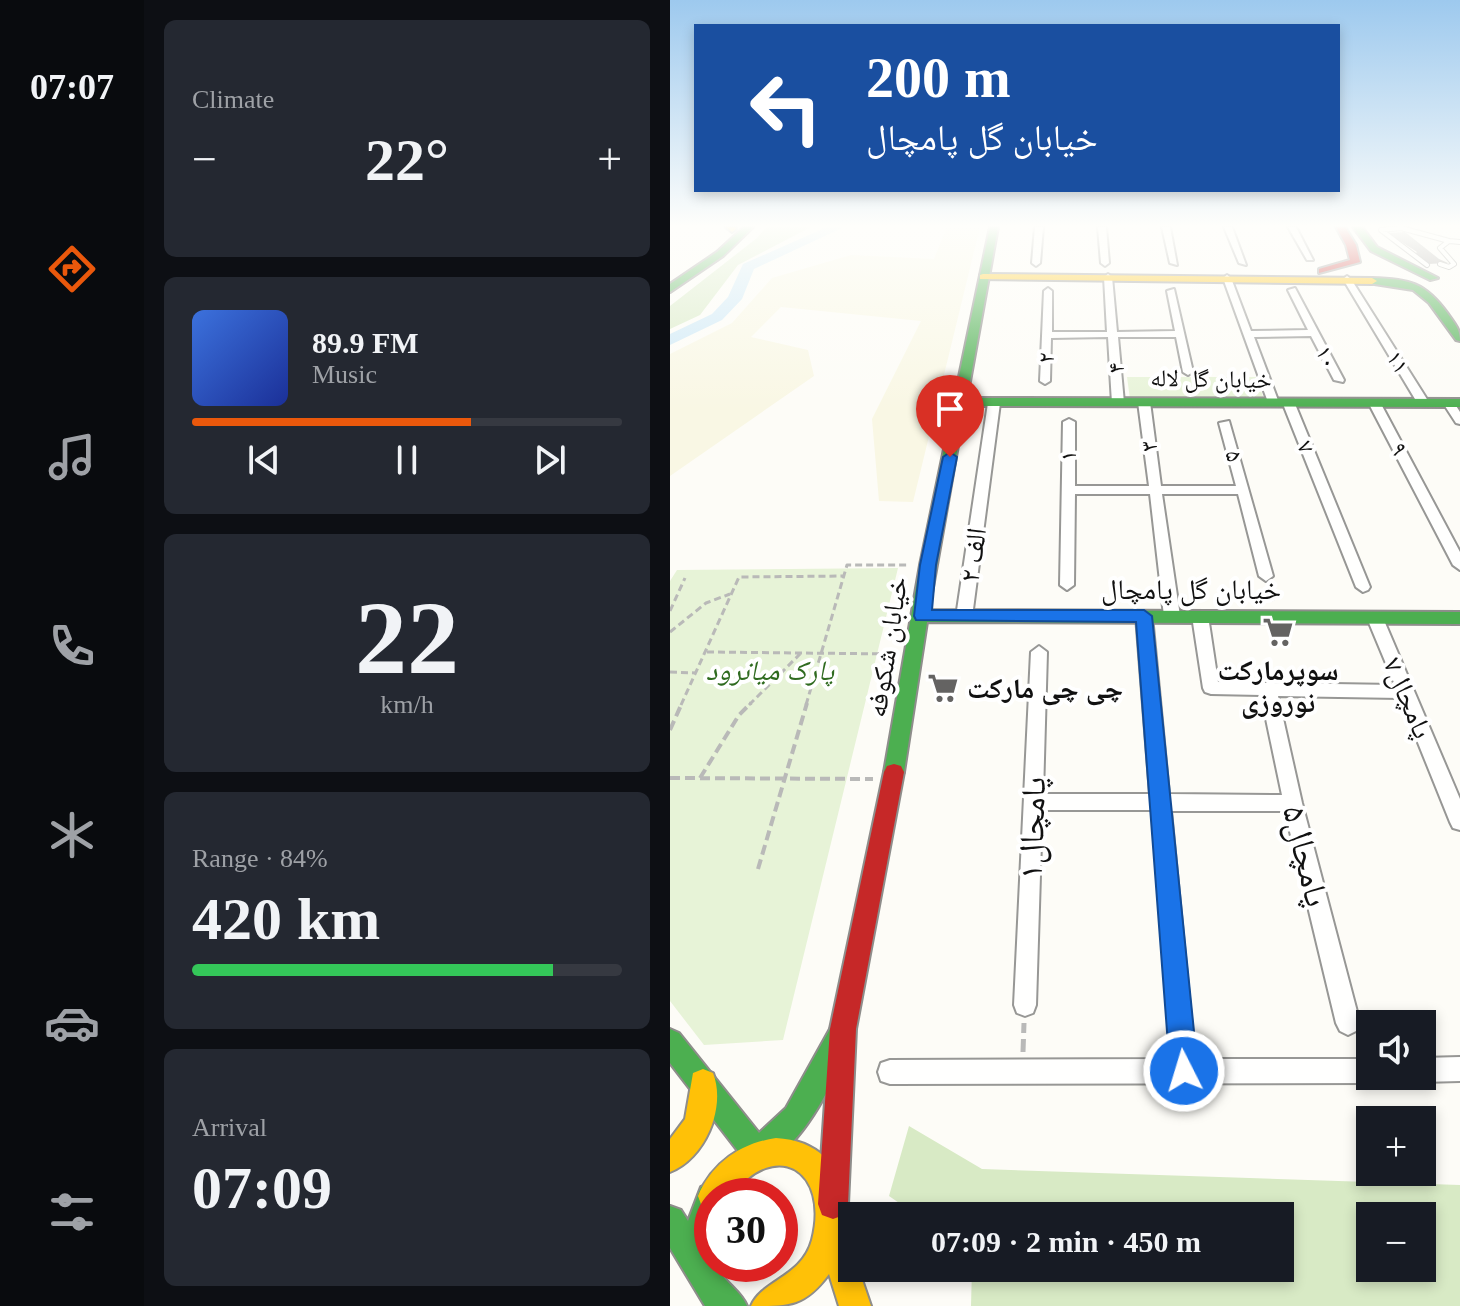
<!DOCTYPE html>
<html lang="en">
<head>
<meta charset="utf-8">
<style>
  :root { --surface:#171b24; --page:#242831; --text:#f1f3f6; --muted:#9ea1a6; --line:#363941; --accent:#ea580c }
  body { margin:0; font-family:"Times New Roman","Noto Naskh Arabic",serif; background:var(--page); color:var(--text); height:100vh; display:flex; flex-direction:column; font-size:30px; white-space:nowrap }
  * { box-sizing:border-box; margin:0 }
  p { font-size:26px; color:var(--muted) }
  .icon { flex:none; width:44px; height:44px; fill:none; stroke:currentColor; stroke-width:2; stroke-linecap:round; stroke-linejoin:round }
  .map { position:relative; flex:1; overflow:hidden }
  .panel { display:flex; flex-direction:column; gap:20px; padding:20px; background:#0d0f14; width:526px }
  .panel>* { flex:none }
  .banner { position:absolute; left:24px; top:24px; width:646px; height:168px; border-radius:0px; box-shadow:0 4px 12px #0003; background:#1a4fa0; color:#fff; overflow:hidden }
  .controls { position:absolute; left:686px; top:1010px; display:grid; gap:16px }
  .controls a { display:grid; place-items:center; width:80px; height:80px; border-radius:0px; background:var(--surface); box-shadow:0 4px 12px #0003; font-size:40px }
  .speed { position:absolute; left:24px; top:1178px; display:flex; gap:16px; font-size:40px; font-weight:700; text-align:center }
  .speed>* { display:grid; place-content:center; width:104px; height:104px; border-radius:50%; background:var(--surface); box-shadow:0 4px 12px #0003; line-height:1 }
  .speed .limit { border:12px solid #d22; background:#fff; color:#111 }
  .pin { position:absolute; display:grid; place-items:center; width:68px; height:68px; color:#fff; margin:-82px -34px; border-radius:50% 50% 50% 0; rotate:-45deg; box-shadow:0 0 8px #0007 }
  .pin .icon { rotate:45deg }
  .me { position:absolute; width:88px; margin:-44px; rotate:355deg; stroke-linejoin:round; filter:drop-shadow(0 0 6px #0008) }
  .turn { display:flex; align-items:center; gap:28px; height:168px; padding:0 40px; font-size:36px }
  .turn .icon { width:104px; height:104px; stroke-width:2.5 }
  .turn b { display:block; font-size:56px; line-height:68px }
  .big { font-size:60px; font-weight:700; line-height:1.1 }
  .panel .card { flex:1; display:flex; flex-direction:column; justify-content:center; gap:12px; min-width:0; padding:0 28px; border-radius:12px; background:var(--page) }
  .panel .dial { align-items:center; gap:0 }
  .dial b { font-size:104px; line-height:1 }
  .song { display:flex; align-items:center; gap:24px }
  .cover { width:96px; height:96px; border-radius:12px; background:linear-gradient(135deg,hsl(220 70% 55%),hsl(230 70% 35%)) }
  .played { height:8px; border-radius:4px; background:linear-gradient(90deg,var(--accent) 65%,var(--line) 65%) }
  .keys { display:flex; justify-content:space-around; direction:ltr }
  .heat { display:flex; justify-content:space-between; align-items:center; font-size:44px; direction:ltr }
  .charge { height:12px; border-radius:6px; background:linear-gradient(90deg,#34c759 84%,var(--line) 0) }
  .trip { position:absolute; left:168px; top:1202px; width:456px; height:80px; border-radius:0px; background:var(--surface); box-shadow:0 4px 12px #0003; font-weight:700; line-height:80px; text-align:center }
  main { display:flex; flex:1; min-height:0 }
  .menu { display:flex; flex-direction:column; width:144px; justify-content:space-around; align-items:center; background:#090b0e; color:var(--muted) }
  .menu .icon { width:56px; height:56px }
  .menu .selected { color:var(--accent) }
  .menu b { font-size:36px; color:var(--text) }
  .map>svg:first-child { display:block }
</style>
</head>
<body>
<main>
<nav class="menu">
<b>07:07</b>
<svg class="icon selected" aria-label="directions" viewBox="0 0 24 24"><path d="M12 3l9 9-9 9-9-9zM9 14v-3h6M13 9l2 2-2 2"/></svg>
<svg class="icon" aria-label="music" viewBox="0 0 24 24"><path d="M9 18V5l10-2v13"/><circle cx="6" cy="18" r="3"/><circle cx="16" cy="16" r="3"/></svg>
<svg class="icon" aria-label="phone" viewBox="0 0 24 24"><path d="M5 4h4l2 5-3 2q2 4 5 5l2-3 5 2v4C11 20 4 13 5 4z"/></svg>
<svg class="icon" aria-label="climate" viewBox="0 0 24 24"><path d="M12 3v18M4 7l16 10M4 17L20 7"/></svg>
<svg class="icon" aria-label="car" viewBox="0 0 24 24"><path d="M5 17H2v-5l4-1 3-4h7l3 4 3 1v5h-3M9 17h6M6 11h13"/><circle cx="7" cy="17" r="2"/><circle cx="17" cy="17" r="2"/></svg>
<svg class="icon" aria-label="filters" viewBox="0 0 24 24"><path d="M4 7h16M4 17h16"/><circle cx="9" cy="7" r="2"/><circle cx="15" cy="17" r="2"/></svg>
</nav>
<section class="panel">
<div class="card"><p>Climate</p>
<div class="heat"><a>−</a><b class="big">22°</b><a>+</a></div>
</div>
<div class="card">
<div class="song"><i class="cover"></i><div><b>89.9 FM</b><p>Music</p></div></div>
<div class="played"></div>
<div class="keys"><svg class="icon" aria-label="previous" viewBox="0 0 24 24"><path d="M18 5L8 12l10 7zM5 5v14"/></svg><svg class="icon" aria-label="pause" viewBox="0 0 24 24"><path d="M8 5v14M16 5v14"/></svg><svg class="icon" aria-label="next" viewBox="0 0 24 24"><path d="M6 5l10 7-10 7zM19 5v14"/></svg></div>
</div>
<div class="card dial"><b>22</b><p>km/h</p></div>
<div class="card"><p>Range · 84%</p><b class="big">420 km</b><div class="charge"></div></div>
<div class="card"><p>Arrival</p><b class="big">07:09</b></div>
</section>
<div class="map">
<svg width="790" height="1306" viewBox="0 0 790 1306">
  <rect width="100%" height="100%" fill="#fdfcf7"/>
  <!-- farmland -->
  <path fill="#f9f7e4" d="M 277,227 L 310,227 L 243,502 L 209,501 L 202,419 L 251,321 L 111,307 L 81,337 L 138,350 L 144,376 L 0,476 L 0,354 L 62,323 L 102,278 L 181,255 L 264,259 Z"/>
  <!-- green -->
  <path fill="#e7f3d7" d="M 457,377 L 586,377 L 594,399 L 460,399 Z
    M 228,568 L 113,1040 L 34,1045 L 0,1001 L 0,581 L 7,570 Z"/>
  <!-- forest -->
  <path fill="#d8eac5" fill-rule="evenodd" d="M 96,227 L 141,227 L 68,265 L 30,315 L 0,329 L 0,306 L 87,238 Z
    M 239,1126 L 312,1169 L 790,1185 L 790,1306 L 301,1306 L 302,1268 L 610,1268 L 610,1216 L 248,1216 L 219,1196 ZM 700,1216 L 752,1216 L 752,1268 L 700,1268 Z"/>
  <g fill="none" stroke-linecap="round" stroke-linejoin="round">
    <!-- river -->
    <path fill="#cde8f7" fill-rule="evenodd" d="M 157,227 L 174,227 L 84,269 L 72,299 L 52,320 L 0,345 L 0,334 L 42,314 L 58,297 L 73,264 Z"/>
  </g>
  <!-- building -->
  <path fill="#a19f9c" d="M 735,232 L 769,259 L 778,263 L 758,264 L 745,254 L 747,252 L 718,233 Z"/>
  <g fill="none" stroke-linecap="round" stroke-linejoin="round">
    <!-- lane casing -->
    <g stroke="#979795" stroke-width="6">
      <path id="lane" d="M 770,264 L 779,267 L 784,264 L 770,248 L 779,241 L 790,242
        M 757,265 L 711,230 L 731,228 L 779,241"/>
    </g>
    <!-- street casing -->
    <g stroke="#979795" stroke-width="4">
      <path id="street" d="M 365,227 L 373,227 L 370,263 L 366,266 L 362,263 Z
        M 428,227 L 436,227 L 439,263 L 435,266 L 431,263 Z
        M 492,227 L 500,227 L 507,265 L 500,263 Z
        M 554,227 L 562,227 L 576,265 L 569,263 Z
        M 618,227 L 626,227 L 643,260 L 637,260 Z
        M 438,274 L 442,277 L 447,332 L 505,331 L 497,291 L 504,289 L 523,372 L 518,375 L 513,372 L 506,337 L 448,337 L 454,403 L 448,406 L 442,403 L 438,337 L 381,338 L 380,381 L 375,384 L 370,381 L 374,291 L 378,288 L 382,291 L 382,332 L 437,332 L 434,277 Z
        M 557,275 L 561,278 L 581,331 L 638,330 L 618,290 L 625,288 L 674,380 L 673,382 L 664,380 L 641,336 L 584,337 L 609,403 L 599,405 L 553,278 Z
        M 677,276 L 681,279 L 760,404 L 758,406 L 748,404 L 673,279 Z
        M 474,399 L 480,402 L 491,486 L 566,486 L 549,423 L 559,421 L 603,576 L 596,581 L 589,576 L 568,494 L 492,494 L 510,616 L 502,621 L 494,616 L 480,494 L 405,494 L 404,585 L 397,590 L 390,585 L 393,422 L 399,419 L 405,422 L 405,486 L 479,486 L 468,402 Z
        M 324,400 L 330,403 L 302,617 L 294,622 L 286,617 L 318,403 Z
        M 779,400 L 783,401 L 790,412 L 790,424 L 786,423 L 773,403 Z
        M 705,401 L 711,404 L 790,552 L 790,570 L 783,565 L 699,404 Z
        M 615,402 L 625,404 L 700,587 L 698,590 L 693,592 L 686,587 L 613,404 Z
        M 474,611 L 482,616 L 499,794 L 612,795 L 591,695 L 541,694 L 535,692 L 533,688 L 522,616 L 525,612 L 535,612 L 538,616 L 548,682 L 725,685 L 697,618 L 705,613 L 713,618 L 790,799 L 790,830 L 783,828 L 780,822 L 730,698 L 608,696 L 632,803 L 690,1023 L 686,1031 L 678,1035 L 670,1031 L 666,1023 L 615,811 L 501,811 L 525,1059 L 700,1059 L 700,1076 L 710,1076 L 709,1080 L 700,1083 L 220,1084 L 211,1081 L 208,1072 L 211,1063 L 220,1060 L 501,1059 L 482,810 L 372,810 L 366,1005 L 363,1013 L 355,1016 L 347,1013 L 344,1005 L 361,652 L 369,646 L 377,652 L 373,794 L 480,794 L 466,616 Z
        M 790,1057 L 790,1081 L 752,1082 L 743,1079 L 742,1076 L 752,1076 L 752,1058 Z"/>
    </g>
    <!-- fast casing -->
    <g stroke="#8e8d8b" stroke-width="4">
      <path id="fast" d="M 74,227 L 83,227 L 53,256 L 0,292 L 0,284 L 47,252 Z
        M 320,227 L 328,227 L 297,398 L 790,399 L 790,407 L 295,406 L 259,610 L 790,612 L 790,624 L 257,622 L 234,772 L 231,778 L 224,780 L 217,778 L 214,772 L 250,565 Z
        M 683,227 L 692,227 L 707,247 L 768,278 L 760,280 L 701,251 Z
        M 702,278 C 739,279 755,282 778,314 C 785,324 790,329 790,341 L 786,340 L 759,303 L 743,290 L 698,283 L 698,279 Z
        M 169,1025 L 178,1029 L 182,1038 C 165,1080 132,1150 88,1168 L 78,1164 L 0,1063 L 0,1029 L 9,1033 L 89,1133 L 116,1108 L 160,1029 Z
        M 42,1183 L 53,1187 L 56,1196 L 42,1196 L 42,1264 L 46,1264 C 52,1282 70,1289 77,1306 L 35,1306 L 0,1248 L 0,1206 L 11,1210 L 18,1221 L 31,1187 Z"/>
    </g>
    <!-- slow casing -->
    <g stroke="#8e8d8b" stroke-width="4">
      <path id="slow" d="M 56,227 L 65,227 L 66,229 L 62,232 Z
        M 313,274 L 702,278 L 707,281 L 702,284 L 310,279 L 310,275 Z
        M 33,1069 L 43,1073 C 57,1108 34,1159 0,1172 L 0,1139 L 15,1119 L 23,1073 Z
        M 106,1138 C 146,1140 172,1164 175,1205 C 176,1214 174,1223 175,1231 C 178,1244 182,1254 182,1268 L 188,1268 L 201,1306 L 169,1306 L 159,1274 C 135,1306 121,1306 81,1306 C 92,1280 132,1277 142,1240 C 160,1170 106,1137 61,1196 L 42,1196 L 42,1210 L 32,1207 L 28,1196 C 42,1163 71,1143 106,1138 Z"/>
    </g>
    <!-- jam casing -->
    <g stroke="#8e8d8b" stroke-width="4">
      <path id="jam" d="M 666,227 L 675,227 L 686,245 L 690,262 L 649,273 L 649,269 L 680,260 L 676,245 Z
        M 224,764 L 231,766 L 234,772 L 186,1029 L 178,1204 L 174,1215 L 163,1219 L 152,1215 L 148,1204 L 160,1029 L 214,772 L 217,766 Z"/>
    </g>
    <!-- path-far2 -->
    <path stroke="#b9b9b8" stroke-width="3" stroke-dasharray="7 4" stroke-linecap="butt" d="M 599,586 L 603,601
      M 0,611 L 15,578
      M 0,632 L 36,603 L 60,594
      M 37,652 L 225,654
      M 0,672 L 26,673
      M 11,705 L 69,577 L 174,576
      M 79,705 L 130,654
      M 136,705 L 177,565 L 240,565"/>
    <!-- path-far1 -->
    <path stroke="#b9b9b8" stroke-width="4" stroke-dasharray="10 5" stroke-linecap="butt" d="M 0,730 L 12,703
      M 0,778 L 203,779
      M 30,778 L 69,715 L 81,703
      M 88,869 L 137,703"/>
    <!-- path -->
    <path stroke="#b9b9b8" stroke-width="5" stroke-dasharray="13 6" stroke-linecap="butt" d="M 353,1052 L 354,1023"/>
    <!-- lane -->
    <use href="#lane" stroke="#fffffe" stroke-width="4"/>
    <!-- street -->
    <use href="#street" fill="#fffffe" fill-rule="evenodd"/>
    <!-- fast -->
    <use href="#fast" fill="#4caf50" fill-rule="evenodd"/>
    <!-- slow -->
    <use href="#slow" fill="#ffc107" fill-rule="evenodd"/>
    <!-- jam -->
    <use href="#jam" fill="#c62828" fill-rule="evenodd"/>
  </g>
  <!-- sky -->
  <linearGradient id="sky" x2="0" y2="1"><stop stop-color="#9dc9ee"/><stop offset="0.55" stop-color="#fefefb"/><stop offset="1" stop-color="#fefefb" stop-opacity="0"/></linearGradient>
  <rect width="790" height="410" fill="url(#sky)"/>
  <!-- route -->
  <path fill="#1a73e8" stroke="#114b97" stroke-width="2" d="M 280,452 L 287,457 L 266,565 L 262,610 L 474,610 L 482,616 L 528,1071 L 524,1081 L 514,1085 L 504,1081 L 500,1071 L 466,622 L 246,620 L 244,616 L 250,565 L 273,457 Z"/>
  <!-- icons -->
  <defs>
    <g id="supermarket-bare" transform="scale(2.4)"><path d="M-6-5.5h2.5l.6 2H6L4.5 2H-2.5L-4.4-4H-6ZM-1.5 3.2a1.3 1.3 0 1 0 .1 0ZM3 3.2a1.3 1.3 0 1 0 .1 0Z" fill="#646362" stroke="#fff" stroke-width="2.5" paint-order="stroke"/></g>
  </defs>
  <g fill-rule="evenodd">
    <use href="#supermarket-bare" x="608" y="632"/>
    <use href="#supermarket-bare" x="273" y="688"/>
  </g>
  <g text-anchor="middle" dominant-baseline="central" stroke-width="8" stroke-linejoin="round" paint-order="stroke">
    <!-- far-street labels -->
    <g font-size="24" fill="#111" stroke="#fff">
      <text transform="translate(657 357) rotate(64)">۱۰</text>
      <text transform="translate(376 358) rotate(-87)">۲</text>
      <text transform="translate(728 362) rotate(58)">۱۱</text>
      <text transform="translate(446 368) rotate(-92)">۴</text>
      <text transform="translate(541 379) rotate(1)">خیابان گل لاله</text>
      <text transform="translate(479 446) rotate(-97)">۳</text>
      <text transform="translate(636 447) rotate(68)">۷</text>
      <text transform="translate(729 449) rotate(62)">۹</text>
      <text transform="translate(398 456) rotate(-89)">۱</text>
      <text transform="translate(564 456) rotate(75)">۵</text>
    </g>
    <!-- street labels -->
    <g font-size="28" fill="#111" stroke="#fff">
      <text transform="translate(303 555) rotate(-82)">۲ الف</text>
      <text x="521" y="589">خیابان گل پامچال</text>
      <text transform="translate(217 647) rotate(-81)">خیابان شکوفه</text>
      <text transform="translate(738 698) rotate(67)">پامچال۷</text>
    </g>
    <!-- park labels -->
    <g font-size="28" font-style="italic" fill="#2f6b1f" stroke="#fff">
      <text x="100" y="670">پارک میانرود</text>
    </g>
    <!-- poi labels -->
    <g font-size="28" font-weight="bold" fill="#111" stroke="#fff">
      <text x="608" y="670">سوپرمارکت<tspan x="608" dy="32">نوروزی</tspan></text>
      <text x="297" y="688" text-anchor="start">چی چی مارکت</text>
    </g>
    <!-- near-street labels -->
    <g font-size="34" fill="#111" stroke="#fff">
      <text transform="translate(362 828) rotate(-88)">پامچال۱</text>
      <text transform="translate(636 856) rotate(76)">پامچال۵</text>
    </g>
  </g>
</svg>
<div class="controls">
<a><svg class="icon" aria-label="sound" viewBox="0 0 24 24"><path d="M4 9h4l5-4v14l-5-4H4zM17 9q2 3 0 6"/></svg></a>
<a>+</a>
<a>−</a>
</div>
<div class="speed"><div class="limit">30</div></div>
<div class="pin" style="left:280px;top:457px;background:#d93025"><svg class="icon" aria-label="arrive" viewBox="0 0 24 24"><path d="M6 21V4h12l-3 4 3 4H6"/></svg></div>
<svg class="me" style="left:514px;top:1071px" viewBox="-20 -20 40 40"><circle r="17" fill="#1a73e8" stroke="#fff" stroke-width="3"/><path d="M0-11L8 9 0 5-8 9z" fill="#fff"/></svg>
<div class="trip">07:09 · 2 min · 450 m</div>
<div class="banner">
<div class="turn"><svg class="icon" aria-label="left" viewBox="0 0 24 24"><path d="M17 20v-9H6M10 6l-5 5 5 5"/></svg><div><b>200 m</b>خیابان گل پامچال</div></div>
</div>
</div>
</main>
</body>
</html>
